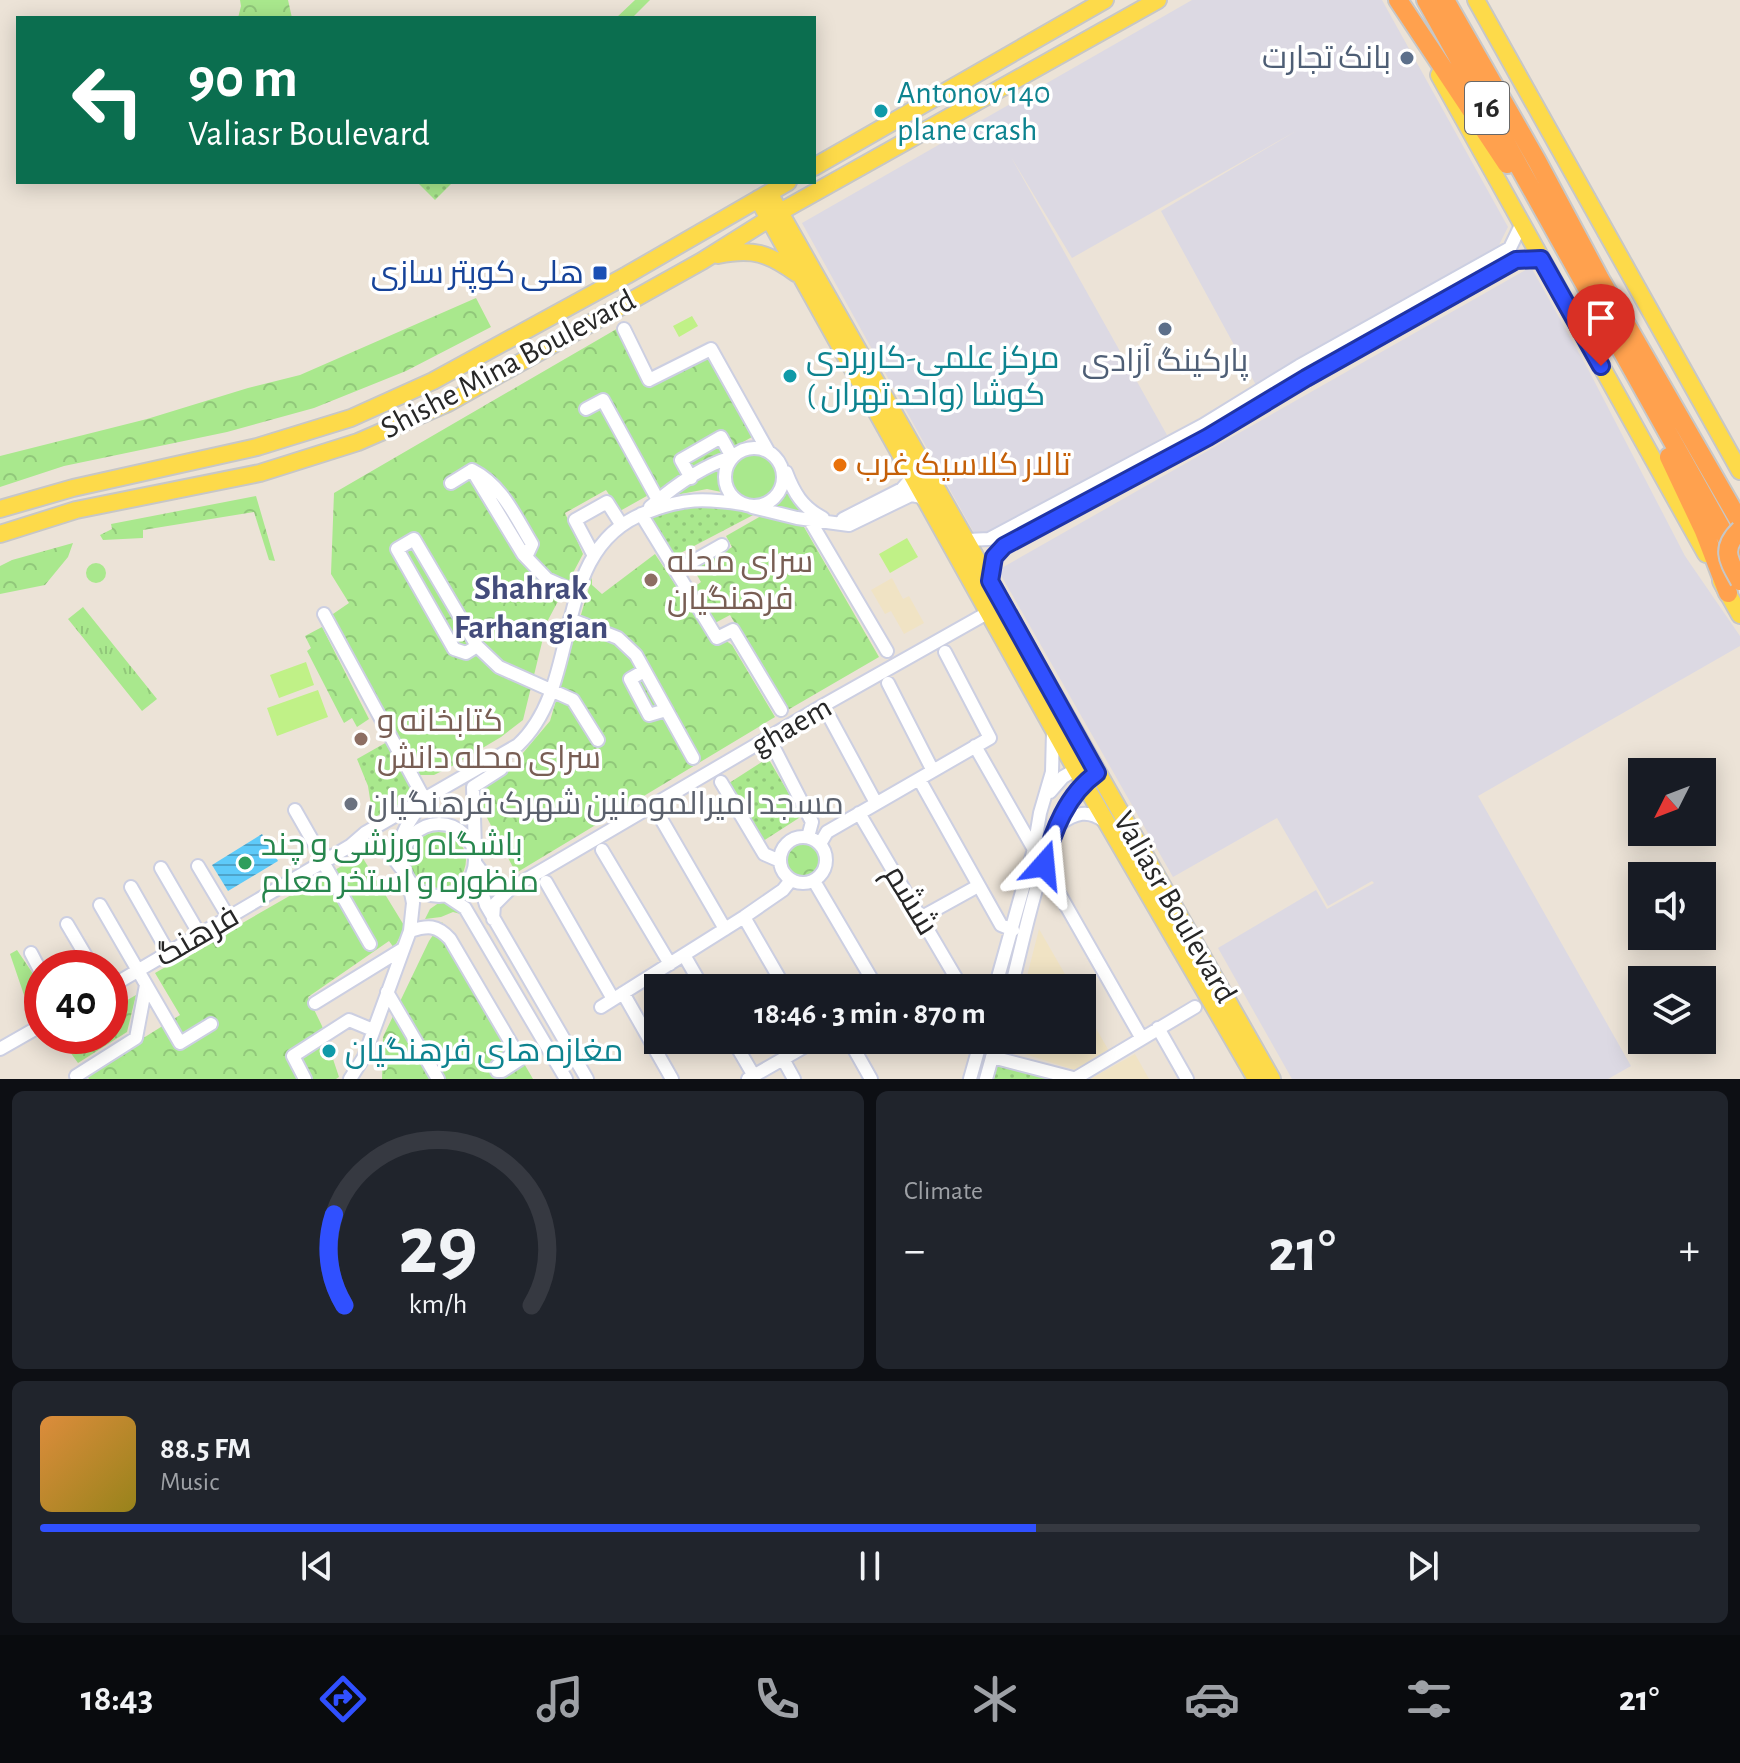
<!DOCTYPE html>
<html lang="en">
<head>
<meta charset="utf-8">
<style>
  :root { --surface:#171b24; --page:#20242c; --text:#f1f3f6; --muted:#9ea1a6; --line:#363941; --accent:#3050ff }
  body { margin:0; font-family:"Alegreya Sans",Cairo,sans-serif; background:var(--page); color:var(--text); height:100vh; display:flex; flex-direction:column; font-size:30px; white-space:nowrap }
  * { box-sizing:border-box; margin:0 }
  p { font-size:26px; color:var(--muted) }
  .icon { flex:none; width:44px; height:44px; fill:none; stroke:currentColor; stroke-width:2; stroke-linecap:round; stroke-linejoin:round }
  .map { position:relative; height:1079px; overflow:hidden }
  .panel { display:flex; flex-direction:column; gap:12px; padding:12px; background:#0d0f14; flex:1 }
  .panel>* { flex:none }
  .banner { position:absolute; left:16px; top:16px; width:800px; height:168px; border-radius:0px; box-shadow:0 4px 20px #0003; background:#0b6e4f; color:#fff; overflow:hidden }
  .needle { width:52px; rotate:228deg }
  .fabs { position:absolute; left:1628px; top:758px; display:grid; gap:16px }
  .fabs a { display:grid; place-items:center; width:88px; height:88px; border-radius:0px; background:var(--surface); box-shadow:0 4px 20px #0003; font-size:40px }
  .speed { position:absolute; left:24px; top:950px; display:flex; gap:16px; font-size:40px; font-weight:700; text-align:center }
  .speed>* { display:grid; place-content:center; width:104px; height:104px; border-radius:50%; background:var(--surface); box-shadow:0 4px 20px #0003; line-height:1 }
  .speed .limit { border:12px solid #d22; background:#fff; color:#111 }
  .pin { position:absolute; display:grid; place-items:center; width:68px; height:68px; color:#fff; margin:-82px -34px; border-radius:50% 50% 50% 0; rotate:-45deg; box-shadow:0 0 8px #0007 }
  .pin .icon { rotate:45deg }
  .me { position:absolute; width:88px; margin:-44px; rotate:18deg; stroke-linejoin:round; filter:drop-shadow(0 0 6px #0008) }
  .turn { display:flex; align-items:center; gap:28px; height:168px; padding:0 40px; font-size:36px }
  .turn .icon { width:104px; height:104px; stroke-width:2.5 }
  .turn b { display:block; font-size:56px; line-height:68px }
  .big { font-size:60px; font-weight:700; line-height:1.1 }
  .panel .tile { flex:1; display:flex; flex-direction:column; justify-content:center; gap:12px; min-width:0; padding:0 28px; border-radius:12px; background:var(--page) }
  .panel .dial { align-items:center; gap:0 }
  .dial svg { height:208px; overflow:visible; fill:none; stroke:var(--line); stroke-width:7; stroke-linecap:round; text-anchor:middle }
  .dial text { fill:var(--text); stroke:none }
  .song { display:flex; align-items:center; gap:24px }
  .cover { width:96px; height:96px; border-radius:12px; background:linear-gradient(135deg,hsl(30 70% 55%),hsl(50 70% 35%)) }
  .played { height:8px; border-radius:4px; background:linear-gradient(90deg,var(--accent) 60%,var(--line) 60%) }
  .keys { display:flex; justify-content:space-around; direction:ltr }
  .heat { display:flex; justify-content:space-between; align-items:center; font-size:44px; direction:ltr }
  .panel .tiles { flex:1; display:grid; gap:12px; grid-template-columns:1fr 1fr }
  .tile:last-child { grid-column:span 2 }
  .trip { position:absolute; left:644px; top:974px; width:452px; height:80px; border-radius:0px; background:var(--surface); box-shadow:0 4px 20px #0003; font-weight:700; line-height:80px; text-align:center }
  .menu { display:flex; height:128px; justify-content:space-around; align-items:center; background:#090b0e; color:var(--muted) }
  .menu .icon { width:56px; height:56px }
  .menu .on { color:var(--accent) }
  .menu b { font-size:36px; color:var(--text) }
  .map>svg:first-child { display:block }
</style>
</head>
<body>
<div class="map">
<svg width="1740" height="1079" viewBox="0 0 1740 1079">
  <defs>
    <pattern id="grass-tufts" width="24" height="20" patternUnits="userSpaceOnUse" patternTransform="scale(2)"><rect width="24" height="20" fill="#a9e88d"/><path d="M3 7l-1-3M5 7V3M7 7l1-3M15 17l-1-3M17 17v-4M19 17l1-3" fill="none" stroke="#91c77a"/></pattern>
    <pattern id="forest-crowns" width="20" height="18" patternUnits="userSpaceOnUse" patternTransform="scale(2)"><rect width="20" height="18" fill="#a9e88d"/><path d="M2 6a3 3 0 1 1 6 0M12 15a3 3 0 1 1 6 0" fill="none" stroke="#91c77a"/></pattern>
    <pattern id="park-dots" width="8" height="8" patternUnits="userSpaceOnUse" patternTransform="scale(2)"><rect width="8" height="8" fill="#a9e88d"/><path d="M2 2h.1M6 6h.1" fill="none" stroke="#91c77a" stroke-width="1.8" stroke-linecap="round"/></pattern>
    <pattern id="water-rules" width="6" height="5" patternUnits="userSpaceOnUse" patternTransform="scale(2)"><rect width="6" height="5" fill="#5ecaf9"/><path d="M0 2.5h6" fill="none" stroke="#4ea4ca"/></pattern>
  </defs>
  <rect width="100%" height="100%" fill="#ece3d7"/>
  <!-- industrial -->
  <path fill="#dcd9e3" d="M 1192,0 L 1382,0 L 1508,227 L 1499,245 L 1257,387 L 1161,211 L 1298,130 L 1072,258 L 1011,157 L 1167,435 L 984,535 L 974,533 L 802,223 Z
    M 1531,267 L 1588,369 L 1685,556 L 1740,636 L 1740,646 L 1478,796 L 1631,1066 L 1608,1079 L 1292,1079 L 1218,948 L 1316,890 L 1327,909 L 1374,883 L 1372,881 L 1328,906 L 1277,818 L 1173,877 L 998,570 Z"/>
  <!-- education -->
  <path fill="#f0e3c4" d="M 892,578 L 903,599 L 909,596 L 924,623 L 904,634 L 891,611 L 885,614 L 871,590 Z
    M 1039,929 L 1073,988 L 1024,988 Z
    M 1082,1004 L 1109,1051 L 1078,1071 L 1006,1048 L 1009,1040 L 1082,1040 Z
    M 1135,1054 L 1149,1079 L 1090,1079 Z"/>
  <!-- grass -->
  <path fill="url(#grass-tufts)" d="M 83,607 L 157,699 L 142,711 L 68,619 Z
    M410 860a28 28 0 1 1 56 0a28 28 0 1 1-56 0Z"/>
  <!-- forest -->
  <path fill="url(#forest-crowns)" d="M 240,0 L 288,0 L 292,18 L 238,18 L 241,6 Z
    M 635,0 L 650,0 L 632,18 L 616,18 Z
    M 476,298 L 491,327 L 406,371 L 314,408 L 227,432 L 64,466 L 0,487 L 0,456 L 147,419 L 248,388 L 300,375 Z
    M 620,327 L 651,387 L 707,357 L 752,437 L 620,511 L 606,490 L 565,513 L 583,554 L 547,622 L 523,720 L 501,737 L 454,765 L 434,775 L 417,775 L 330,616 L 349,603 L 331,574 L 334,493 Z
    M 723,463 L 719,480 L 726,493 L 707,489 L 665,497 Z
    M 785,487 L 809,516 L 768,505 L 779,499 Z
    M 256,496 L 275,561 L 269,560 L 254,512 L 143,530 L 143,538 L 103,540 L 100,535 L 112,529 L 111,524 Z
    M 761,516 L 804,527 L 879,657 L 786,711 L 730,615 L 715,623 L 694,587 L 701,582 L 694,570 L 732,547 L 726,536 Z
    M 73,543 L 68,557 L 45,585 L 0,594 L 0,566 L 12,560 Z
    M 655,554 L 714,643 L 725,640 L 732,645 L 775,717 L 516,873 L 475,795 L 512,766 L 550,721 L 592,577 L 592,585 L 602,594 Z
    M 322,627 L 369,719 L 357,727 L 352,718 L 344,723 L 307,651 L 311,648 L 305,636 Z
    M784 861a18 18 0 1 1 36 0a18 18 0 1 1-36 0Z
    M 361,855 L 405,927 L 394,948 L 389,941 L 308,997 L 322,1026 L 339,1077 L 336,1079 L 89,1079 L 86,1074 L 180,1015 L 155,973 Z
    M 442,922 L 533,1079 L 382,1079 L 383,1037 L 429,941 Z
    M 17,950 L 42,987 L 42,1011 L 37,1005 L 32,1005 L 24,995 L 10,954 Z
    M 136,995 L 127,1032 L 78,1063 L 60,1038 L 64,1036 L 110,1036 L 110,1010 Z"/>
  <!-- park -->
  <path fill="url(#park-dots)" d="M 417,182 L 453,182 L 435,200 Z
    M 680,504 L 718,505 L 757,513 L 673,557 L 649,513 Z
    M 387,742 L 416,796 L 373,818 L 368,786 L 357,759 Z
    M 768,758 L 802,816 L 760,843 L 726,785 Z
    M 996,1062 L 1056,1079 L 991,1079 Z"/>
  <!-- garden -->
  <path fill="#a9e88d" d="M729 477a24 24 0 1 1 48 0a24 24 0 1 1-48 0Z
    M86 573a10 10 0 1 1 20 0a10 10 0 1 1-20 0Z
    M 440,902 L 449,903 L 464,915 L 453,912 L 441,917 L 425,919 L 430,909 Z"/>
  <!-- pitch -->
  <path fill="#c0f187" d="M 692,316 L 698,326 L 679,337 L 673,326 Z
    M 907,538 L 918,557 L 890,573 L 879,554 Z
    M 306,662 L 314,685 L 279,698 L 270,675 Z
    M 318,690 L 328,717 L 277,736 L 267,708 Z
    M 1040,976 L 1070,985 L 1072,988 L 1036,988 Z"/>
  <!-- water -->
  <path fill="url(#water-rules)" d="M 262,834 L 278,861 L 228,891 L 212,865 Z"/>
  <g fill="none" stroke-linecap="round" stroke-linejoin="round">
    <!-- minor casing -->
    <g stroke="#cccfe2" stroke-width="16">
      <path id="minor" d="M 624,329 L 649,380 L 711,349 L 768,451
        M 586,409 L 603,400 L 658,500
        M725 477a29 29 0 1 1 58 0a29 29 0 1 1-58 0Z
        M 472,470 L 523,554 L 547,579 L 578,593
        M 786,472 C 794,493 802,507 823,518
        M 451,483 L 472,470 C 502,485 515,516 532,544 L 526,557
        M 650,507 C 673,487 702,466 732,457 L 721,437 L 681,460 L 691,478
        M 752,507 L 797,518 L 849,525 L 911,495 L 920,497 L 926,502
        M 641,514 L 717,638 L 733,630 L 781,710
        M 809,519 L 887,651
        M 843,519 L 902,489 L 909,481 L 910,470
        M 967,540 L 989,539 L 1203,425 L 1299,366 L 1510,248 L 1522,223
        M 593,554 L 575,520 L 607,502 L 621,524
        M 676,571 L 722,545
        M 990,581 L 994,557 L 1004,546 L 1208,437 L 1306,378 L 1516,260 L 1541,259
        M 324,614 L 425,800 C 410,820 393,839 403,865
        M 570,619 L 618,638 L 636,655 L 693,758
        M 477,646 L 466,653 L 454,649 L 397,549 L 414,539 L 477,646 L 499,667 L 573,700 L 598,740
        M 644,671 L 630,679 L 649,715 L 666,710
        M 888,683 L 933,771
        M 830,718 L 876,803
        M 975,746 L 1141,1037
        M 775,750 L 812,822 L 808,837
        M 919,779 L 1001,925 L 1013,930
        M 721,782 L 764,854 L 780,861
        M 1050,792 L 1063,777 L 1090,761
        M 295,810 L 319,852 L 331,858
        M 859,813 L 962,988
        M 660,817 L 725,929
        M403 860a36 36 0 1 1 72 0a36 36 0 1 1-72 0Z
        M 1060,824 C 1075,813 1088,809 1104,821
        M780 860a23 23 0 1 1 46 0a23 23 0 1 1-46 0Z
        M 820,844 L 827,832 L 990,738 L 945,652
        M 353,846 C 374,839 389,851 401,868
        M 475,849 L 473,787 L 501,769 L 506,753
        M 602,850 L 670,964
        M 323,862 L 370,944
        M 476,864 C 485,876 493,888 510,889
        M 198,866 L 229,918
        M 161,868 L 200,935
        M 475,869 L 486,905 L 587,1079
        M 814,881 L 877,988
        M 546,882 L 613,999
        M 131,887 L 168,952
        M 447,896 L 465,908 L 566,1079
        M 100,905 L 180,1043 L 211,1024
        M 744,917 L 785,988
        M 922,917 L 978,886
        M 493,919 L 494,905 L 510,889 L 824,705 L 989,612
        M 67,924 L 93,968
        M 410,931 C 428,925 437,925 450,939 L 514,1048 L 515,1052 L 497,1066 L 497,1071 L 502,1071 L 519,1060 L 514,1049
        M 31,953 L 42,974
        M 684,955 L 703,988
        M 110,987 L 350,846 L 365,833 L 518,745 C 586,682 547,549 647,512 C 684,498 704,498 743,504
        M 995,988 L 1034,849 L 1040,813 L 1052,772 L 1053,731
        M 1011,988 C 1027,929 1047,807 1097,773
        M 387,992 L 438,1079
        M 623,993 L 672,1079
        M 315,1003 L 401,950
        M 601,1007 L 744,917 L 783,890 L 791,880
        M 1158,1028 L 1187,1079
        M 733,1040 L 754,1076
        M 849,1040 L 871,1079
        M 0,1049 L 42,1025
        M 992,1057 L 1077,1079
        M 783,1059 L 794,1079
        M 1076,1078 L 1195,1007
        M 78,1079 L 76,1076 L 136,1038 L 146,985
        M 305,1079 L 293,1056 L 349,1020 L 373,1030
        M 350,1079 L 364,1057 L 410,931 L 413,903 L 409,883
        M 748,1079 L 816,1040
        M 970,1079 L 981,1040
        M 986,1079 L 997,1040"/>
    </g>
    <!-- major casing -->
    <g stroke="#c7c7c7" stroke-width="20">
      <path id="major" d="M 1476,0 L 1740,471
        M 1439,75 L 1706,554
        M 814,167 L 1105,0
        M 769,193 L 1272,1079
        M 758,199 L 1075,768 L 1256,1079
        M 718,255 C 753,248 768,253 796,273
        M 0,509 L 73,488 L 257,447 L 351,418 L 433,381 L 627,275 L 788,182
        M 0,534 L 76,510 L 260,473 L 358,442 L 448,403 L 702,261 L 780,212 L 1158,0
        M 1721,581 L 1740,615"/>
    </g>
    <!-- highway casing -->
    <g stroke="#c7c7c7" stroke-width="22">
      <path id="highway" d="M 1398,0 L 1507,164
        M 1426,0 L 1740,562
        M 1445,0 L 1537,161 L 1600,279 L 1740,522
        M 1669,457 L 1704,531 L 1728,593"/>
    </g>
    <!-- minor -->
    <use href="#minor" stroke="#fff" stroke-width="12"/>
    <!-- major -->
    <use href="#major" stroke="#fdda4a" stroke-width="16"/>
    <!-- highway -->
    <use href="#highway" stroke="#ffa14e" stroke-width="18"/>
    <!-- highway-bridge casing -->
    <g stroke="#c7c7c7" stroke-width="22" stroke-linecap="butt">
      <path id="highway-bridge" d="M 1740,530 C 1720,549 1729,561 1740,581"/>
    </g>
    <!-- highway-bridge -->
    <use href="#highway-bridge" stroke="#ffa14e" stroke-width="18"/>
  </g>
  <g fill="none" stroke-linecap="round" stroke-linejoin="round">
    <!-- route casing -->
    <g stroke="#1f34a6" stroke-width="20">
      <path id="route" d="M 1044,865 C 1053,831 1067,794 1097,773 L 990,581 L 994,557 L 1004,546 L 1208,437 L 1306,378 L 1516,260 L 1541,259 L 1601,366"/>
    </g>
    <!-- route -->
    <use href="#route" stroke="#3050ff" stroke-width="14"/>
  </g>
  <!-- markers -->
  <g fill="#5c6f8a" stroke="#fff" stroke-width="3">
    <circle cx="1407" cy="58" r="8"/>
    <circle cx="1165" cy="329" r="8"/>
  </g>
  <g fill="#0f9aa8" stroke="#fff" stroke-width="3">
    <circle cx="881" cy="111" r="8"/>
    <circle cx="790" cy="376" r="8"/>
    <circle cx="329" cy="1051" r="8"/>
  </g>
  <rect fill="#1a4fb4" stroke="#fff" stroke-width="3" x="592" y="265" width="16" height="16" rx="4"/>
  <circle fill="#e8710a" stroke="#fff" stroke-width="3" cx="840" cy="465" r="8"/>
  <g fill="#8d6e63" stroke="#fff" stroke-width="3">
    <circle cx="651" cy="580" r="8"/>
    <circle cx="361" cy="739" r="8"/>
  </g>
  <circle fill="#6b7280" stroke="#fff" stroke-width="3" cx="351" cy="804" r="8"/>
  <circle fill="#2e9e5b" stroke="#fff" stroke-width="3" cx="245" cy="863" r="8"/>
  <g text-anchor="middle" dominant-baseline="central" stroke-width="7" stroke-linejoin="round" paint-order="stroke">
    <!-- shield labels -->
    <rect fill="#fff" stroke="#686868" stroke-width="2" x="1465" y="82" width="44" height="52" rx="6"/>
    <g font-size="30" font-weight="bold" fill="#272727">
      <text x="1487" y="108">16</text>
    </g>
    <!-- service labels -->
    <g font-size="32" fill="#4e5e75" stroke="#fff" text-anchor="end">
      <text x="1391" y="58">بانک تجارت</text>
      <text x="1165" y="361" text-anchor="middle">پارکینگ آزادی</text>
    </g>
    <!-- culture labels -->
    <g font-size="32" fill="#0d838f" stroke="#fff" text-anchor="start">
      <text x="897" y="93">Antonov 140<tspan x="897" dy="37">plane crash</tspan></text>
      <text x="806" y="358">مرکز علمی-کاربردی<tspan x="806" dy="37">کوشا (واحد تهران )</tspan></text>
      <text x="345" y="1051">مغازه های فرهنگیان</text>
    </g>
    <!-- transit labels -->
    <g font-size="32" fill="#164399" stroke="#fff" text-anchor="end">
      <text x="584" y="273">هلی کوپتر سازی</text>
    </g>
    <!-- street labels -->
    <g font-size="32" fill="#272727" stroke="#fff">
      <text transform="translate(508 364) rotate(-28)">Shishe Mina Boulevard</text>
      <text transform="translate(791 726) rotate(-30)">ghaem</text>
      <text transform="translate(911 900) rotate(59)">ششم</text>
      <text transform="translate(1175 907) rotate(60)">Valiasr Boulevard</text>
      <text transform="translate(197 936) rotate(-30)">فرهنگ</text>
    </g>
    <!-- food labels -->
    <g font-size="32" fill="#c56008" stroke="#fff" text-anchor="start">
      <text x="856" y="465">تالار کلاسیک غرب</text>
    </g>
    <!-- education labels -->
    <g font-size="32" fill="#785e54" stroke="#fff" text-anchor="start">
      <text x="667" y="562">سرای محله<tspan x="667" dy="37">فرهنگیان</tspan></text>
      <text x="377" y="721">کتابخانه و<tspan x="377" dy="37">سرای محله دانش</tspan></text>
    </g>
    <!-- worship labels -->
    <g font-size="32" fill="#5b616d" stroke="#fff" text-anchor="start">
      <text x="367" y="804">مسجد امیرالمومنین شهرک فرهنگیان</text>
    </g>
    <!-- leisure labels -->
    <g font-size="32" fill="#27864d" stroke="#fff" text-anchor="start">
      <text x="261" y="845">باشگاه ورزشی و چند<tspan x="261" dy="37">منظوره و استخر معلم</tspan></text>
    </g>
    <!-- neighbourhood labels -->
    <g font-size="34" font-weight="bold" fill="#444c7b" stroke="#fff">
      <text x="531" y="589">Shahrak<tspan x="531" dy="39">Farhangian</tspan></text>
    </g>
  </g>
</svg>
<div class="fabs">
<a><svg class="needle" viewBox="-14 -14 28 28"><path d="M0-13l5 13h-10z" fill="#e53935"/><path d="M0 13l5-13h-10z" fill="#9ea1a6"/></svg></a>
<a><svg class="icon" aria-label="sound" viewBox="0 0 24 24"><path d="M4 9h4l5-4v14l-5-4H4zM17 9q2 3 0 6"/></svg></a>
<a><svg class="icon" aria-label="layers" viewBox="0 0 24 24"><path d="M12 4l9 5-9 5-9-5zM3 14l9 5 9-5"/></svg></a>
</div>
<div class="speed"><div class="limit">40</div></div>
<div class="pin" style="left:1601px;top:366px;background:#d93025"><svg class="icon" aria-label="arrive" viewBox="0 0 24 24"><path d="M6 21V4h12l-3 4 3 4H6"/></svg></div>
<svg class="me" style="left:1044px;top:865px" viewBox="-20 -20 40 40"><path d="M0-17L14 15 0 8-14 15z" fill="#3050ff" stroke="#fff" stroke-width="4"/></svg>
<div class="trip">18:46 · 3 min · 870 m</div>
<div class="banner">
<div class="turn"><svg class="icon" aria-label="left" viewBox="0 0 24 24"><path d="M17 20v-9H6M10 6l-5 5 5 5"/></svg><div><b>90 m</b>Valiasr Boulevard</div></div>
</div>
</div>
<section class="panel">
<div class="tiles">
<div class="tile dial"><svg viewBox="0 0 100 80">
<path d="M14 69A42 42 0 1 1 86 69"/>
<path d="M14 69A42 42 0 0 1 10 34" stroke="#3050ff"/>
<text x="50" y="56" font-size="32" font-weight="700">29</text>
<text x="50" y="72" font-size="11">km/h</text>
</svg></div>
<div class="tile"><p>Climate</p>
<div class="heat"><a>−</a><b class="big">21°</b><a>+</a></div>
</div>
<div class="tile">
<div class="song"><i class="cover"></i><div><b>88.5 FM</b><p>Music</p></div></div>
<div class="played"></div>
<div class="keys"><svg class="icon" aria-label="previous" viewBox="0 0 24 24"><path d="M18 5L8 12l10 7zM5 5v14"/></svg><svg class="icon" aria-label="pause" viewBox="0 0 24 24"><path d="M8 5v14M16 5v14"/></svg><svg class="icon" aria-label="next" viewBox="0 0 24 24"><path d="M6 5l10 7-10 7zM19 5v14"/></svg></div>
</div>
</div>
</section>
<nav class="menu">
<b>18:43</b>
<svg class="icon on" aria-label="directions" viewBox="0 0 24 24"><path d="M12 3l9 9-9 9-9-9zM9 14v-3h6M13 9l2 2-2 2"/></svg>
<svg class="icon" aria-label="music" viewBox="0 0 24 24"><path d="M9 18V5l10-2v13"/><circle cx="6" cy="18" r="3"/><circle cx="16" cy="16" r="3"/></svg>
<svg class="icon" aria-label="phone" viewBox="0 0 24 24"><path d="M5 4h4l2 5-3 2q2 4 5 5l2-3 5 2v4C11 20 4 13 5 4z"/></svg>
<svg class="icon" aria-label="climate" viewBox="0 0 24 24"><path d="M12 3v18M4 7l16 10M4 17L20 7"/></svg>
<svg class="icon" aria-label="car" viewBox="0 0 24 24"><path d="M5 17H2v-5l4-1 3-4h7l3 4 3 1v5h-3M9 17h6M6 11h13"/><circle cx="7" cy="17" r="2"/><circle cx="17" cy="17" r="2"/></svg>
<svg class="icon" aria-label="filters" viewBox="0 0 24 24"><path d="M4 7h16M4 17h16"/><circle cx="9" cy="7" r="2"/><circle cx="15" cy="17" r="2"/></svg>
<b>21°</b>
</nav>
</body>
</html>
